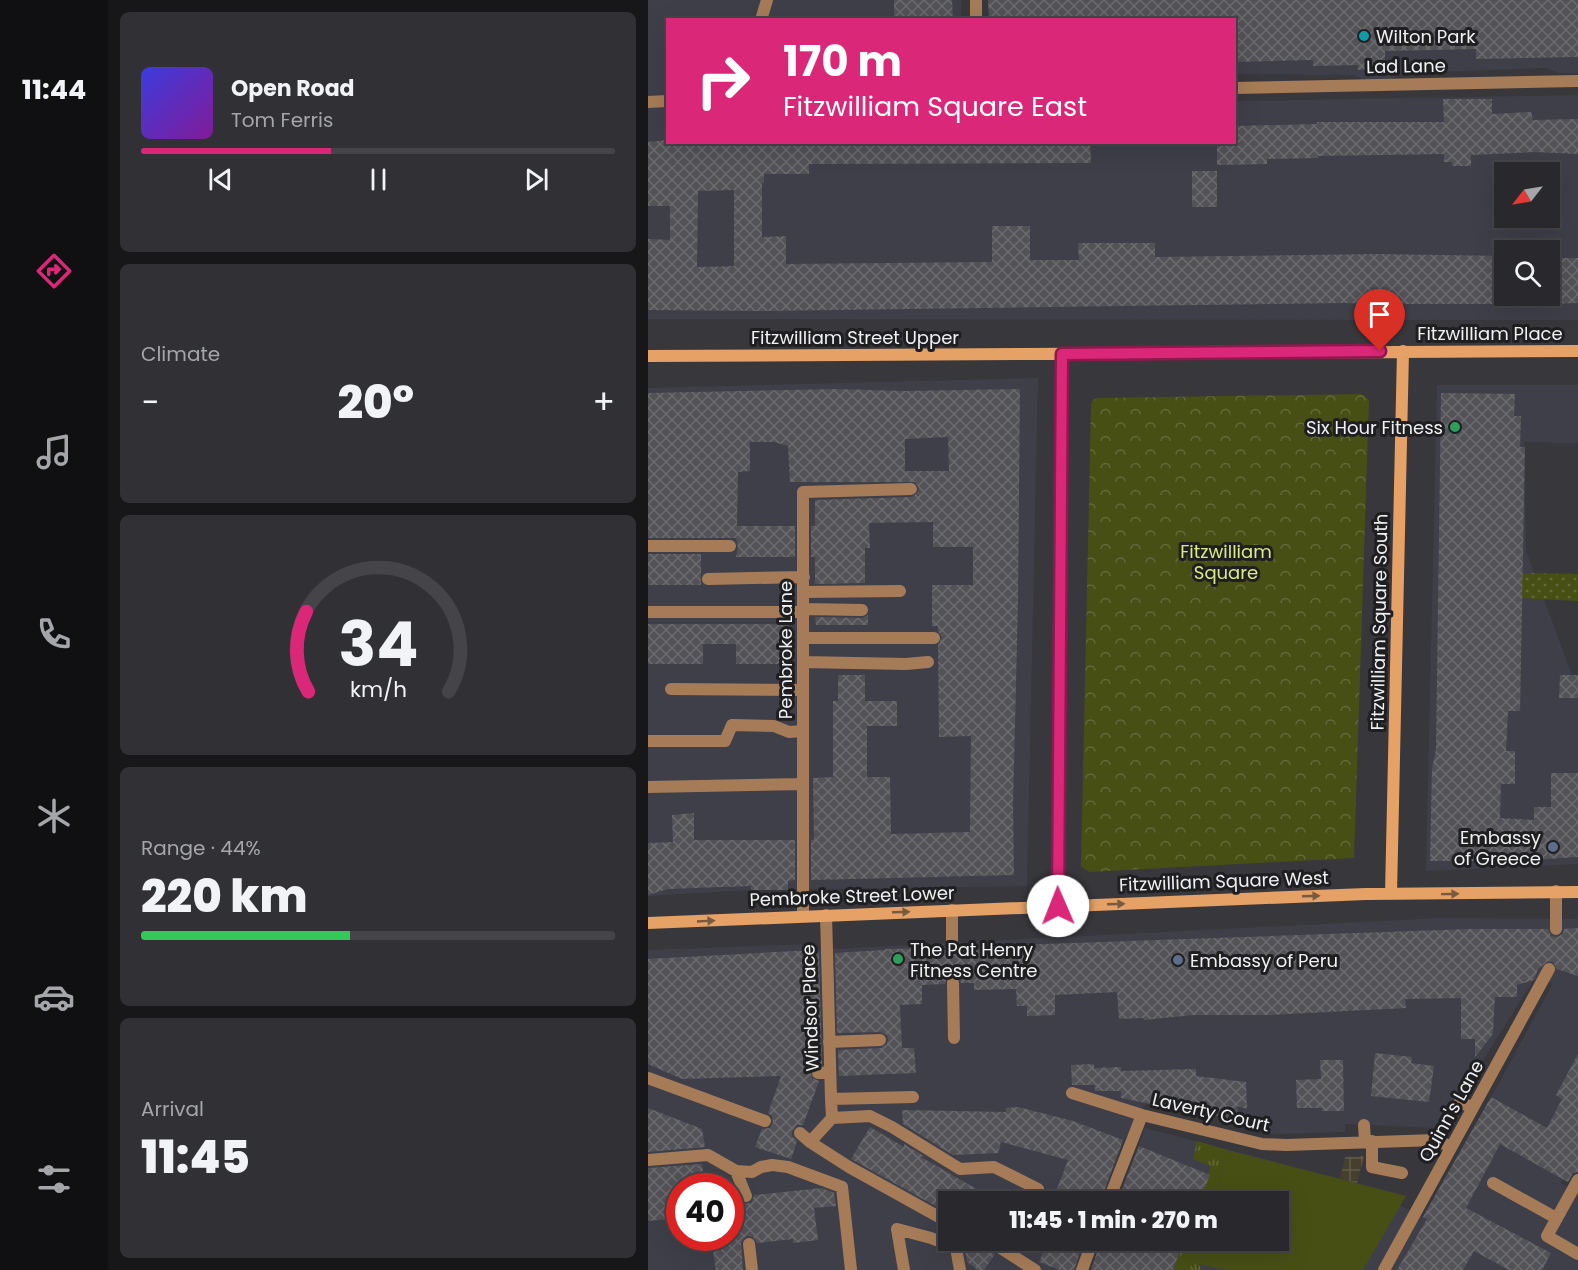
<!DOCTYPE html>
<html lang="en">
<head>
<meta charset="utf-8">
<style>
  :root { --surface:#29292d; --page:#313135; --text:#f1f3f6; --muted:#a5a6aa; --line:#454549; --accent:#db2777 }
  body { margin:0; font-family:Poppins,sans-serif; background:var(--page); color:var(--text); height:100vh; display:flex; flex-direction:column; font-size:22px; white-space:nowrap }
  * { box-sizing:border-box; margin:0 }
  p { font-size:20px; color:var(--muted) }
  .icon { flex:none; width:33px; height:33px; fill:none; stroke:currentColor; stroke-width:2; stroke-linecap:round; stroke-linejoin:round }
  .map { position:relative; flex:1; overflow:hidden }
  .sheet { display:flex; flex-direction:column; gap:12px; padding:12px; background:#171719; width:540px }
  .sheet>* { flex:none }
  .banner { position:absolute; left:18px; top:18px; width:570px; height:126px; border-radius:0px; box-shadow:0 6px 24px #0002,0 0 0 2px var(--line); background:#db2777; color:#fff; overflow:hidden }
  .needle { width:39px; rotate:239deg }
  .fabs { position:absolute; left:846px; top:162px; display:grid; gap:12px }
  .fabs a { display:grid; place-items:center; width:66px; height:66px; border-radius:0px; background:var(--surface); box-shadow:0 6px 24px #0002,0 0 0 2px var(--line); font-size:30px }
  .speed { position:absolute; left:18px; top:1173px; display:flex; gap:12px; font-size:30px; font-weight:700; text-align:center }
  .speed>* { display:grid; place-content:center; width:78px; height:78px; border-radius:50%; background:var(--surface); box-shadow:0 6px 24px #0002,0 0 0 2px var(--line); line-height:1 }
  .speed .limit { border:9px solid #d22; background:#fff; color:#111 }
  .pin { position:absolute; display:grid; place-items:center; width:51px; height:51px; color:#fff; margin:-62px -26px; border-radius:50% 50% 50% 0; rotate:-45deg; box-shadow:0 0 6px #0007 }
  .pin .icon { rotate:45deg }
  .me { position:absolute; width:66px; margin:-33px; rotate:359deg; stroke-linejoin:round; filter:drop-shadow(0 0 4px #0008) }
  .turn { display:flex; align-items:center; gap:21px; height:126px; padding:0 18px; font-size:27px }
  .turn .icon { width:78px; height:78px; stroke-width:2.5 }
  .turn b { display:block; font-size:42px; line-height:51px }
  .big { font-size:45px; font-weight:800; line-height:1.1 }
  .sheet .card { flex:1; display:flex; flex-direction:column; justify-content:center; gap:9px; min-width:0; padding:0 21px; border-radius:9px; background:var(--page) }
  .sheet .dial { align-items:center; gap:0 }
  .dial svg { height:156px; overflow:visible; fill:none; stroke:var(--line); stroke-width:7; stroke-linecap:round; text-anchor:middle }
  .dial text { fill:var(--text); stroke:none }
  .song { display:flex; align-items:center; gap:18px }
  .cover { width:72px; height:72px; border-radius:9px; background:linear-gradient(135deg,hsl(240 70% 55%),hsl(290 70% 35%)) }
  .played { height:6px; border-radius:3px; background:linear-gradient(90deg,var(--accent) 40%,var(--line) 40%) }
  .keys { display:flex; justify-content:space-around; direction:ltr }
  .heat { display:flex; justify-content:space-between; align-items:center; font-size:33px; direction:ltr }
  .charge { height:9px; border-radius:4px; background:linear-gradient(90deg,#34c759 44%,var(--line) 0) }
  .trip { position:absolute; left:290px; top:1191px; width:351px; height:60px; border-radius:0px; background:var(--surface); box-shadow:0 6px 24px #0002,0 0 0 2px var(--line); font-weight:800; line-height:60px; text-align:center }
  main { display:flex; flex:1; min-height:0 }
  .tabs { display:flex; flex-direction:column; width:108px; justify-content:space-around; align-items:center; background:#101012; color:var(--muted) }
  .tabs .icon { width:42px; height:42px }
  .tabs .selected { color:var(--accent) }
  .tabs b { font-size:27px; color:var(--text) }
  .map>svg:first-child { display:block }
</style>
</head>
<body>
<main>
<nav class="tabs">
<b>11:44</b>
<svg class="icon selected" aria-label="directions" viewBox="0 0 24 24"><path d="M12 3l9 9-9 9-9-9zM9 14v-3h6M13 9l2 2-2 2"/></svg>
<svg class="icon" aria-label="music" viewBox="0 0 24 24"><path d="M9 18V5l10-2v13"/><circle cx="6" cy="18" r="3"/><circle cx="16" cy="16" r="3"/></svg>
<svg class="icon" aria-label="phone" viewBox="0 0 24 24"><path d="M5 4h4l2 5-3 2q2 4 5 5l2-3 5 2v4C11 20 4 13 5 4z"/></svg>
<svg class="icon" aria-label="climate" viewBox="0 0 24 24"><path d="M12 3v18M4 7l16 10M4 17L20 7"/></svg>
<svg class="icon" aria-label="car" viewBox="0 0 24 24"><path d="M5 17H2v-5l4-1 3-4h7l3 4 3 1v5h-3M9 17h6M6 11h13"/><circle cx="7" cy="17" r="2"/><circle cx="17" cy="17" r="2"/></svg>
<svg class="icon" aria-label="filters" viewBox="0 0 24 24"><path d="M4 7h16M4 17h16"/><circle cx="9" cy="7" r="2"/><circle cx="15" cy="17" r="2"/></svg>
</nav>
<section class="sheet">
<div class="card">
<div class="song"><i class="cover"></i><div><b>Open Road</b><p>Tom Ferris</p></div></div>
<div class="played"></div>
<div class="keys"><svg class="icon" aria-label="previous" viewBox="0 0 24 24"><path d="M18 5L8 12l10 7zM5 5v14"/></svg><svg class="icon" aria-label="pause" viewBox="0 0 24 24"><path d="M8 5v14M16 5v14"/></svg><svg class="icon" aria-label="next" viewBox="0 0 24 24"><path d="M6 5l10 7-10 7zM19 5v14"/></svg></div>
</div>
<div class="card"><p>Climate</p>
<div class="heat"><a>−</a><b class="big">20°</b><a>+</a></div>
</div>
<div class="card dial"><svg viewBox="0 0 100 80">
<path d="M14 69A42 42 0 1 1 86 69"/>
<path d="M14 69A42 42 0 0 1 13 28" stroke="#db2777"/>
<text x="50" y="56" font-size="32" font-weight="700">34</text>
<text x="50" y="72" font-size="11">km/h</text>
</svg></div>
<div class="card"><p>Range · 44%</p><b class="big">220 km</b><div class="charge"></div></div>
<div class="card"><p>Arrival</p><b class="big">11:45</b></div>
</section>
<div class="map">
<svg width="930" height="1270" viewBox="0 0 930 1270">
  <defs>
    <pattern id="industrial-grid" width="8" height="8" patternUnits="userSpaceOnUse" patternTransform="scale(1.5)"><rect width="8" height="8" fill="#463f2d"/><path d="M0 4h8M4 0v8" fill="none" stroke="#615b4c"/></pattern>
    <pattern id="grass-tufts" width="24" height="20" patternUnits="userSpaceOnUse" patternTransform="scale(1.5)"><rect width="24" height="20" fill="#484f15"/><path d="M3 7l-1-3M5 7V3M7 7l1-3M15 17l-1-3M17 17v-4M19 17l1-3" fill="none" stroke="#636938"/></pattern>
    <pattern id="park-crowns" width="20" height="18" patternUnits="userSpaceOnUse" patternTransform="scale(1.5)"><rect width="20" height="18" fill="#484f15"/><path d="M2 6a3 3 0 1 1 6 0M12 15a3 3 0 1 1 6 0" fill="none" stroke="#636938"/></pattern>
    <pattern id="garden-dots" width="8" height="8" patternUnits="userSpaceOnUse" patternTransform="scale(1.5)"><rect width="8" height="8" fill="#484f15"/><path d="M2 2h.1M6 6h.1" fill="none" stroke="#636938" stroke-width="1.8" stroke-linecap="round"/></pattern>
    <pattern id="building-cross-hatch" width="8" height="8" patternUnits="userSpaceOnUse" patternTransform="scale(1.5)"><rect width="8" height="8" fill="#525257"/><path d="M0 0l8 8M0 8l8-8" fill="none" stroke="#6b6b70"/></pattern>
  </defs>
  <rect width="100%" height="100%" fill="#37373c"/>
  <!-- built -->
  <path fill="#3f3f4a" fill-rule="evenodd" d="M 0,0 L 313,0 L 313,19 L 20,20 L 20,142 L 586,142 L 587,101 L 930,95 L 930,320 L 0,319 ZM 856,172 L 902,172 L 902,218 L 856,218 ZM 856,250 L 902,250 L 902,296 L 856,296 Z
    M 930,0 L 930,73 L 911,73 L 898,68 L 754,73 L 738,81 L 719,81 L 706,75 L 587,74 L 586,20 Z
    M 390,378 L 379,886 L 103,890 L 0,896 L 0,388 Z
    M 789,385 L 930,385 L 930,443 L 876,442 L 878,551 L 924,675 L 930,675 L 930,864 L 778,871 Z
    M 792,918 L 930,919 L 930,1153 L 913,1183 L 930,1193 L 930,1270 L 442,1270 L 454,1241 L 630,1240 L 630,1202 L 469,1201 L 497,1128 L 758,1196 L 752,1206 L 775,1216 L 851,1083 L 905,983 L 886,980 L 835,1060 L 801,1122 L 796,1126 L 788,1128 L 697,1124 L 697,1132 L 626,1134 L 600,1128 L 590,1124 L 572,1122 L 572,1116 L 549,1116 L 549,1109 L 498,1103 L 476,1140 L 453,1201 L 300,1202 L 300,1240 L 438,1241 L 427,1270 L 0,1270 L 0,950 L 165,944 L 164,950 ZM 32,1186 L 82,1186 L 82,1238 L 32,1238 Z"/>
  <!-- industrial -->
  <path fill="url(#industrial-grid)" d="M 716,1156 L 709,1183 L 692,1179 L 697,1157 Z"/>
  <!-- grass -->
  <path fill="url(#grass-tufts)" d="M 549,1141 L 579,1150 L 566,1201 L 551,1201 L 563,1166 L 545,1159 Z
    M 536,1241 L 557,1241 L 551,1264 L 553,1270 L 525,1270 Z"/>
  <!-- park -->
  <path fill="url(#park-crowns)" d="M 714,394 L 721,400 L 706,858 L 441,872 L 433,866 L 443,405 L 445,400 L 450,398 Z"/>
  <!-- garden -->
  <path fill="url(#garden-dots)" d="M 874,573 L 930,574 L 930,601 L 872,598 Z"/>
  <!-- pitch -->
  <path fill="#484f15" d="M 579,1150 L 758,1196 L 715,1270 L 577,1270 L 551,1264 L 557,1241 L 630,1240 L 630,1202 L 566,1201 Z"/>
  <!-- building -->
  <path fill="url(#building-cross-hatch)" fill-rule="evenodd" d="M 246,0 L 304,0 L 305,20 L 246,20 Z
    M 340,0 L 930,0 L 930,57 L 828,59 L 828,49 L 737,51 L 737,69 L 710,70 L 710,65 L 665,66 L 665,60 L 586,62 L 586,20 L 341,20 Z
    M 795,99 L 844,99 L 844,114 L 883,112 L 885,120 L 930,119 L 930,154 L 886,152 L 823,155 L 823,166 L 804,166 L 804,162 L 796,162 L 796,154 L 670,156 L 670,158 L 619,159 L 619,164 L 569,165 L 569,142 L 586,142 L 586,126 L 669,124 L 669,122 L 796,122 Z
    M 20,140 L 20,142 L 115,142 L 115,146 L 167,146 L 167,142 L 442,142 L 443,163 L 161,164 L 161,174 L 116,174 L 116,183 L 114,183 L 114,237 L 138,236 L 138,264 L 344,262 L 344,226 L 382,226 L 382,260 L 431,260 L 430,243 L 507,243 L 507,257 L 728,254 L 856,256 L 856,304 L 720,304 L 697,303 L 115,311 L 0,310 L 0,239 L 22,240 L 22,206 L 0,206 L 0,142 ZM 86,190 L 86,266 L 49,267 L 50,191 Z
    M 544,171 L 569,171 L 569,207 L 544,207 Z
    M 902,258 L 930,258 L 930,303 L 902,304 Z
    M 189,389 L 256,391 L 372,389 L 370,600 L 365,805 L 366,875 L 163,880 L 163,840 L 166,840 L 165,778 L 185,777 L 185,701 L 190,701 L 190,675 L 217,675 L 217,701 L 249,701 L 249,726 L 219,726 L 219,777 L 242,777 L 243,834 L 322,832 L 323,736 L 291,737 L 290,645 L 294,637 L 290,631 L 290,626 L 284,626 L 284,585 L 325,585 L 325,547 L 285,547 L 285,522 L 221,523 L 222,548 L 217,548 L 217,583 L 167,584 L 167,557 L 163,557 L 163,526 L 167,526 L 167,500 L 264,497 L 270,492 L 271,488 L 267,482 L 142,482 L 140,446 L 126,442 L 102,442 L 102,471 L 90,472 L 89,526 L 147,526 L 147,557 L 88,557 L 90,547 L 88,538 L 0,538 L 0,393 ZM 300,437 L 301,471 L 257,471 L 257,439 Z
    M 793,393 L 867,394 L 866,416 L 873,416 L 872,447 L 877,447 L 872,711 L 860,711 L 858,751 L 867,751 L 867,784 L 853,784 L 852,818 L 886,820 L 886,807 L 903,807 L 903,773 L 930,773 L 930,857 L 869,861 L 782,861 L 784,769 L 788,749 Z
    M 0,554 L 53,554 L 53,585 L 0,585 Z
    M 220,615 L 220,625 L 168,625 L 167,617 L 214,618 Z
    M 0,624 L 141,624 L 141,664 L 88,664 L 88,644 L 55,644 L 55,664 L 0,664 Z
    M 912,675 L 930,675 L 930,698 L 911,698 Z
    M 46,813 L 46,840 L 147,840 L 147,880 L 140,881 L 140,890 L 103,890 L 103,886 L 20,889 L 0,895 L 0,843 L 25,842 L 24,815 Z
    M 930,928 L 930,976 L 909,969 L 905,962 L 900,961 L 890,969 L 886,980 L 869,985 L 869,997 L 847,997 L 845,1034 L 827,1057 L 827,1039 L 813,1039 L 813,998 L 757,999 L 758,1008 L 620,1015 L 545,1015 L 496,1020 L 495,1018 L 471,1019 L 469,992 L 449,993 L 407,995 L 407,1015 L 379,1016 L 379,1006 L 369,1006 L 368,989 L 326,990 L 326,983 L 313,983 L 309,976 L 304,975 L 298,979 L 297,984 L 274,985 L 274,1004 L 252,1005 L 254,1048 L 266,1048 L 268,1073 L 191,1076 L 190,1050 L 233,1048 L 239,1044 L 240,1040 L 239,1035 L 232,1032 L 189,1033 L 187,953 L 237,950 L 238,949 L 296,948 L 299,954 L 305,955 L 311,952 L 312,947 L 823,929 L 900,929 L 903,936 L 909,937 L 915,934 L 916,929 Z
    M 164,950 L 164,954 L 171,953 L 174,1064 L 166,1066 L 162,1070 L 164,1078 L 171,1081 L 155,1125 L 149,1125 L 144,1131 L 144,1136 L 149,1141 L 143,1159 L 107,1147 L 114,1129 L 122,1128 L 125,1123 L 124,1116 L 120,1113 L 133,1076 L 34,1079 L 0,1064 L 0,959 Z
    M 727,1053 L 764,1057 L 763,1063 L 786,1066 L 781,1102 L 723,1096 Z
    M 930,1054 L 930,1172 L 925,1173 L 920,1182 L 852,1144 L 818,1208 L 903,1253 L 894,1270 L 861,1270 L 826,1251 L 815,1270 L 749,1270 L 779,1219 L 775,1217 L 843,1097 L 899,1128 L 914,1099 L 908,1095 Z
    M 672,1060 L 695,1060 L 696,1111 L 674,1111 L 674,1108 L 649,1108 L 648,1080 L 673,1079 Z
    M 446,1064 L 446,1068 L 473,1067 L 473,1071 L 548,1069 L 548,1076 L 598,1082 L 599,1109 L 589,1106 L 590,1124 L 572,1122 L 573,1116 L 549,1116 L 549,1111 L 511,1109 L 498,1103 L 473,1098 L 473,1091 L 447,1091 L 447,1085 L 424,1085 L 423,1065 Z
    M 370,1107 L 425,1121 L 475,1140 L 452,1202 L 404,1202 L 420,1160 L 353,1142 L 350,1153 L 305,1155 L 255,1124 L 254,1110 L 358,1112 L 358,1108 Z
    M 0,1108 L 54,1129 L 57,1147 L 0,1152 Z
    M 222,1127 L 256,1147 L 256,1144 L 276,1156 L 273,1157 L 351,1202 L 300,1202 L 300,1213 L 205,1160 L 203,1159 Z
    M 491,1146 L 562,1175 L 551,1202 L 469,1202 Z
    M 54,1164 L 57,1186 L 32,1186 L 32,1218 L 0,1221 L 0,1168 Z
    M 174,1188 L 186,1193 L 188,1206 L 166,1208 L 170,1240 L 145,1243 L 145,1239 L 109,1243 L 105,1237 L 99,1236 L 96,1238 L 93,1244 L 95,1270 L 68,1270 L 63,1238 L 82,1238 L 82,1197 L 89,1197 L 92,1202 L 97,1204 L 104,1202 L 106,1195 Z
    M 315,1240 L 332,1240 L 335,1247 L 347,1254 L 336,1270 L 330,1270 L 319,1262 Z
    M 400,1240 L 436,1240 L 426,1270 L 412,1270 L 391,1262 Z
    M 453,1240 L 536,1240 L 525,1270 L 443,1270 Z"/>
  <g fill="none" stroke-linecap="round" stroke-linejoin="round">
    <!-- lane -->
    <path stroke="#a67c58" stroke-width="12" d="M 328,0 L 328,20
      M 113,20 L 119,0
      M 586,88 L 930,81
      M 0,102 L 20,101
      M 0,546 L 82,546
      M 60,579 L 156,577
      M 155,592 L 252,591
      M 155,609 L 214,610
      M 0,612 L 156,612
      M 156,638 L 286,638
      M 155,662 L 258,664 L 280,662
      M 23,689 L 155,690
      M 0,741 L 77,741 L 84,725 L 126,726 L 141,732 L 155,731
      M 0,787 L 155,784
      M 304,910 L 304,947
      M 178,915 L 183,1099 L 265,1097
      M 155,916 L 155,492 L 263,489
      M 908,929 L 908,891
      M 305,983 L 306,1038
      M 170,1073 L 182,1072
      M 0,1078 L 117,1121
      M 424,1093 L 494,1115 L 614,1144 L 638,1145 L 788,1140 L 803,1147
      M 183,1099 L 184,1118 L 162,1142 L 201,1167 L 300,1222
      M 812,1102 L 825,1108
      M 184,1118 L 222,1116 L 244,1127 L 312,1169 L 346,1167 L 390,1189
      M 716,1125 L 717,1141
      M 152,1133 L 162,1142
      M 724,1141 L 724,1167 L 754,1173
      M 0,1160 L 60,1155 L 88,1171 L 98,1196
      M 88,1171 L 104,1172 L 113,1167 L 124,1165 L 140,1167 L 194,1187 L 203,1270
      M 930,1180 L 899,1236 L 930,1254
      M 845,1183 L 908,1218
      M 460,1202 L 494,1115
      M 340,1240 L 387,1270
      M 101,1244 L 104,1270
      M 256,1270 L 249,1229 L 283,1238 L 308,1248 L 312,1270
      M 434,1270 L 445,1240
      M 736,1270 L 901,969"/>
    <!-- street -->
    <path stroke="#a67c58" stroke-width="12" d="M 181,1042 L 232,1040"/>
    <!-- secondary -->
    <path stroke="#e5a166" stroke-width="12" d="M 0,356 L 930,351
      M 743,894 L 755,351
      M 410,906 L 414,354
      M 0,923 L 718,894 L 930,892"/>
  </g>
  <!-- one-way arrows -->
  <defs><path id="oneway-solid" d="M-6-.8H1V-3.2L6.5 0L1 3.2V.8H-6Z" transform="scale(1.5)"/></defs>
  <g fill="#785a40">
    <use href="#oneway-solid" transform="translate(802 894) rotate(-1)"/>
    <use href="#oneway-solid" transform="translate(663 896) rotate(-2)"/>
    <use href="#oneway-solid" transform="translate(468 904) rotate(-2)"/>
    <use href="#oneway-solid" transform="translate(253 912) rotate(-2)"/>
    <use href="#oneway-solid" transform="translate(58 921) rotate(-3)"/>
  </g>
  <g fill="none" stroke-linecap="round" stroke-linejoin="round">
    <!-- route casing -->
    <g stroke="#8e194d" stroke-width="15">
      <path id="route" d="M 410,906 L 414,354 L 732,351"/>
    </g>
    <!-- route -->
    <use href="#route" stroke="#db2777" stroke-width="10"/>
  </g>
  <!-- markers -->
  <circle fill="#0f9aa8" stroke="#1f1f21" stroke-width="2" cx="716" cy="36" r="6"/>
  <g fill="#2e9e5b" stroke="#1f1f21" stroke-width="2">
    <circle cx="807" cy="427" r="6"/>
    <circle cx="250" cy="959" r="6"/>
  </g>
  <g fill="#5c6f8a" stroke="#1f1f21" stroke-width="2">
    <circle cx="905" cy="847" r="6"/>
    <circle cx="530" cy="960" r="6"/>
  </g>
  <g text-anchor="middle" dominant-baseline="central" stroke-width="6" stroke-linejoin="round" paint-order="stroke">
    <!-- poi labels -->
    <g font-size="18" fill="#eff0f3" stroke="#1f1f21" text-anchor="start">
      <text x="728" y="36">Wilton Park</text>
      <text x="795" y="427" text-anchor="end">Six Hour Fitness</text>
      <text x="893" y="837" text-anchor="end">Embassy<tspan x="893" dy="21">of Greece</tspan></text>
      <text x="262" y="949">The Pat Henry<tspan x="262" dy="21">Fitness Centre</tspan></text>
      <text x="542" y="960">Embassy of Peru</text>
    </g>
    <!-- street labels -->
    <g font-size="18" fill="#eff0f3" stroke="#1f1f21">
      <text transform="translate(758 66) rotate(-1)">Lad Lane</text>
      <text x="842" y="333">Fitzwilliam Place</text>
      <text x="207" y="337">Fitzwilliam Street Upper</text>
      <text transform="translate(731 622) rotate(-89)">Fitzwilliam Square South</text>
      <text transform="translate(137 650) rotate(-90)">Pembroke Lane</text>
      <text transform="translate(576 881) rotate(-2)">Fitzwilliam Square West</text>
      <text transform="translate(204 896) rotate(-2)">Pembroke Street Lower</text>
      <text transform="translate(162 1008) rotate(-92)">Windsor Place</text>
      <text transform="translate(803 1111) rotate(-61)">Quinn's Lane</text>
      <text transform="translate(563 1112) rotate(13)">Laverty Court</text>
    </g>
    <!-- park labels -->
    <g font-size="18" fill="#dbeb81" stroke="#1f1f21">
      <text x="578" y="551">Fitzwilliam<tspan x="578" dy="21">Square</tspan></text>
    </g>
  </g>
</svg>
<div class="fabs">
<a><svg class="needle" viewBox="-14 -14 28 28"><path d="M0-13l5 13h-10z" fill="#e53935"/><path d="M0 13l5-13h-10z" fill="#a5a6aa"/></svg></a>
<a><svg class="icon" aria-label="search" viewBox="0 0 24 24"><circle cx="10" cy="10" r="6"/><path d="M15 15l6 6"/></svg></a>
</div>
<div class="speed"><div class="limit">40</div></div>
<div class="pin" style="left:732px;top:351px;background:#d93025"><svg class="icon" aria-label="arrive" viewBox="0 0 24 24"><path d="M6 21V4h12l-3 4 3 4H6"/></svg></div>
<svg class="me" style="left:410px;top:906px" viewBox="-20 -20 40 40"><circle r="19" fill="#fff"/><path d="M0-13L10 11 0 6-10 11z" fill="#db2777"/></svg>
<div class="trip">11:45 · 1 min · 270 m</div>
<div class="banner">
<div class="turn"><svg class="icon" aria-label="right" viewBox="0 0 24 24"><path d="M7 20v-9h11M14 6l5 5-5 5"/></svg><div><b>170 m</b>Fitzwilliam Square East</div></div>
</div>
</div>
</main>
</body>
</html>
